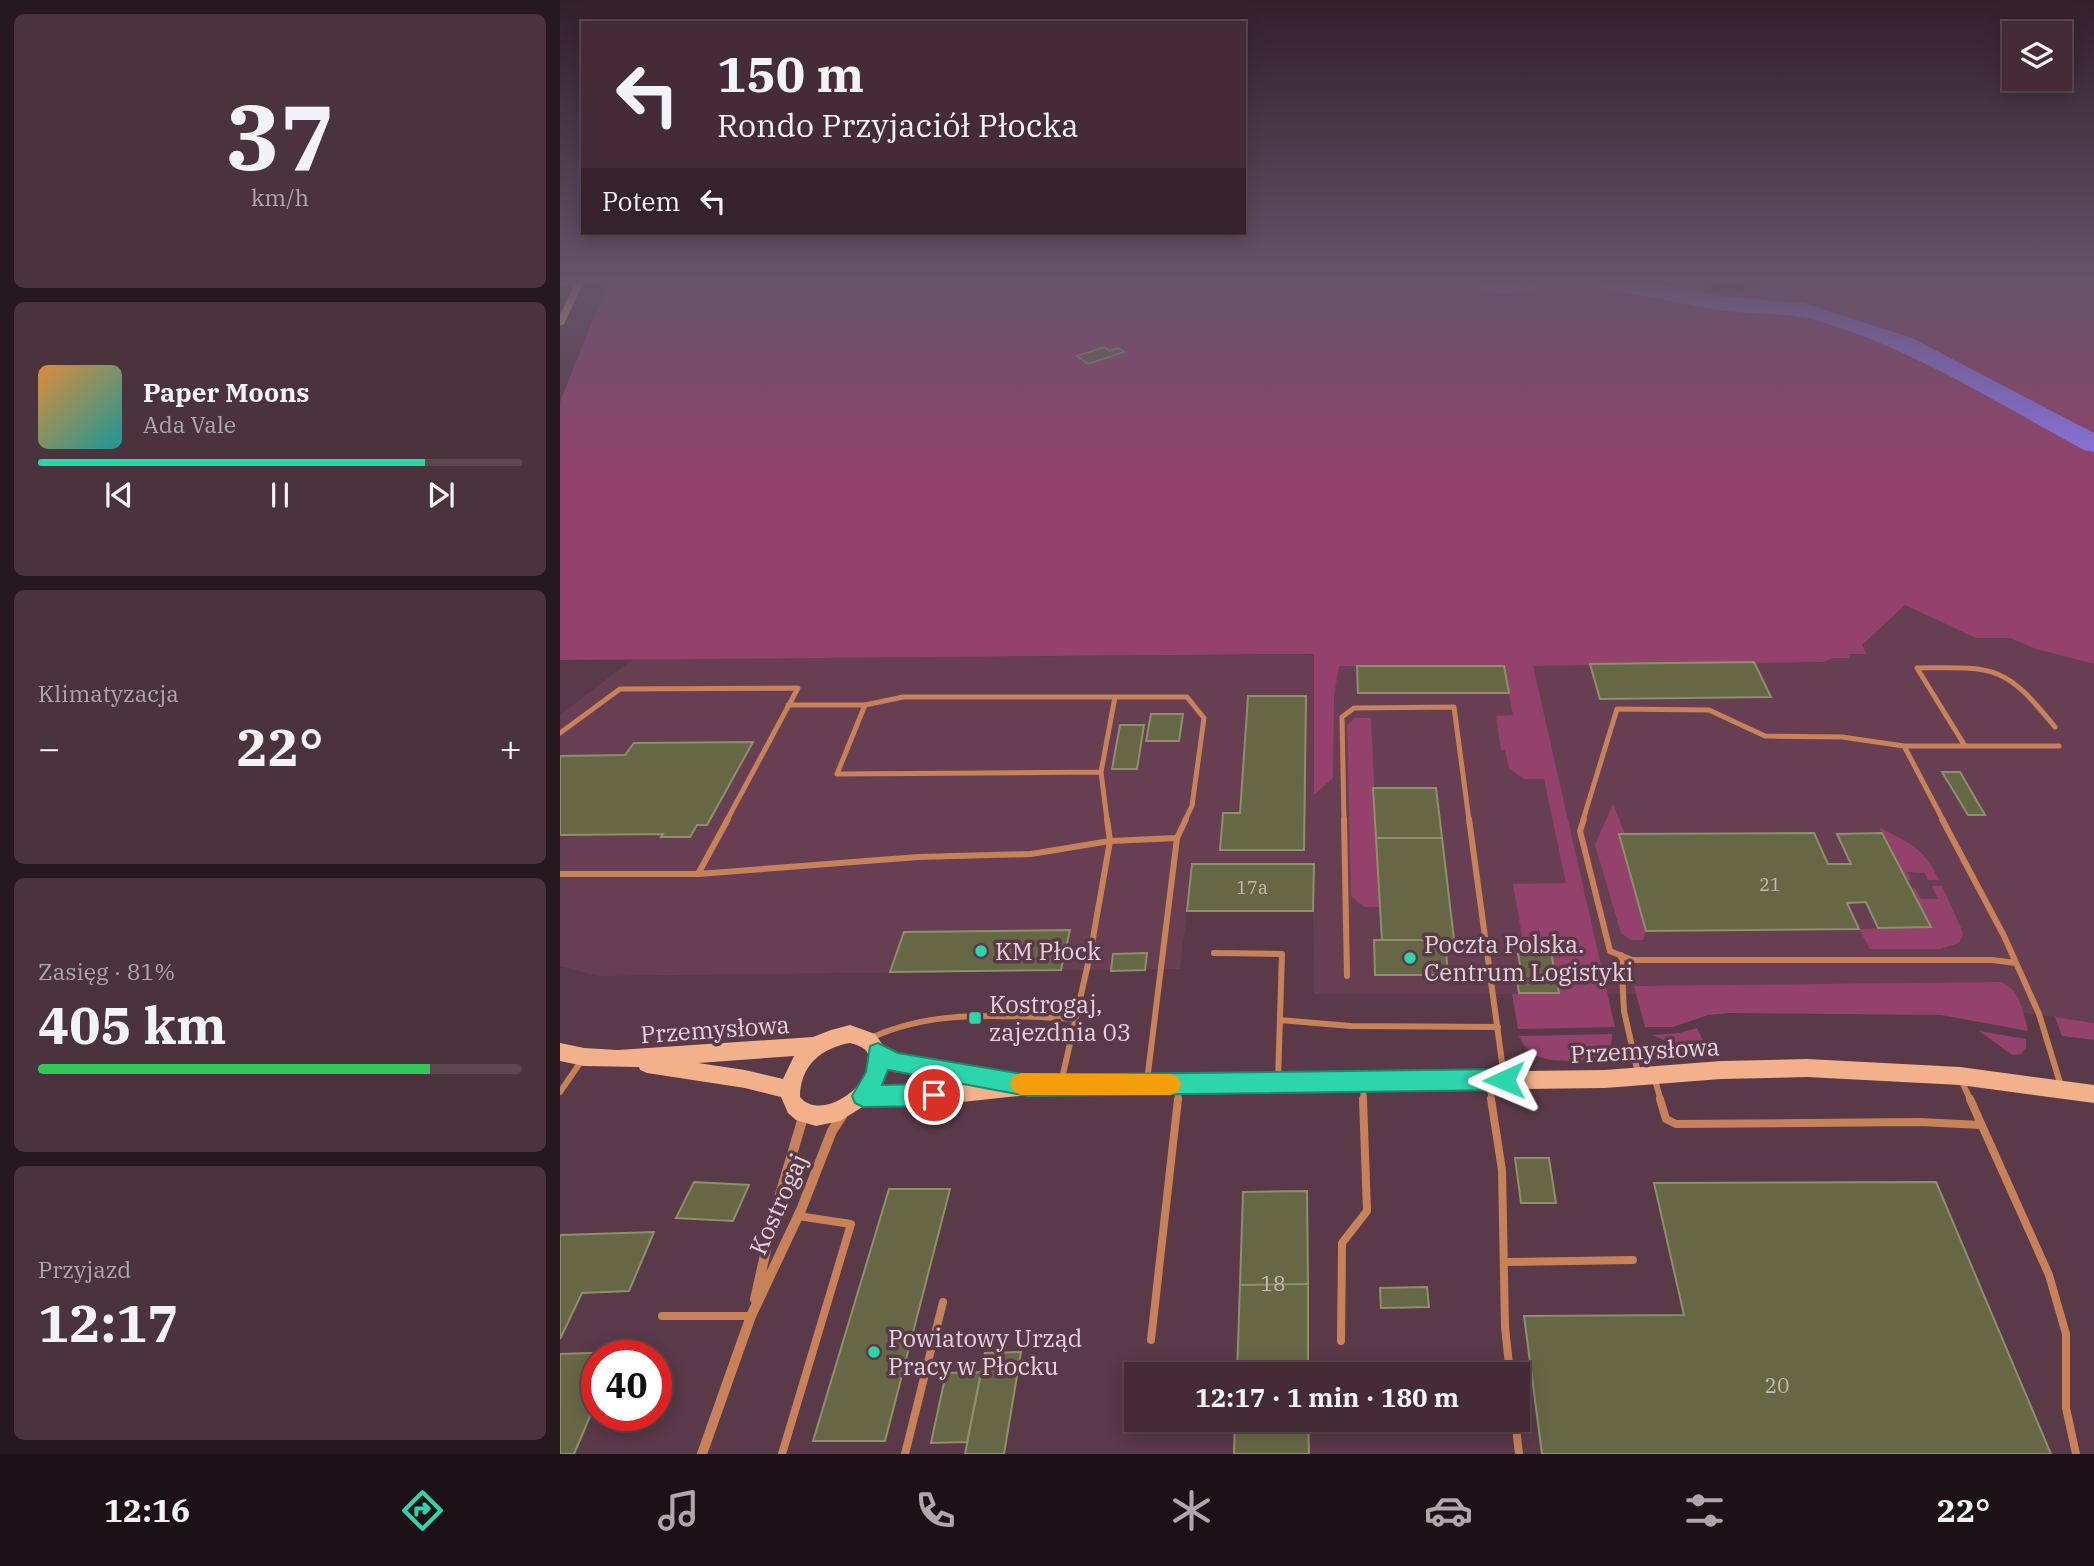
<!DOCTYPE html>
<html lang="pl">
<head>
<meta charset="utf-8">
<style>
  :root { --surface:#442b36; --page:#4b333e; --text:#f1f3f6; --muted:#afa7ad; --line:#5c4751; --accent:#2dd5ab }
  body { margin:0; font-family:"IBM Plex Serif",serif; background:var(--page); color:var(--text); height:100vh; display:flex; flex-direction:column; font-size:26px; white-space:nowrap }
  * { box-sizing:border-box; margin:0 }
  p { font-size:23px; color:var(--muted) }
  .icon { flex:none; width:38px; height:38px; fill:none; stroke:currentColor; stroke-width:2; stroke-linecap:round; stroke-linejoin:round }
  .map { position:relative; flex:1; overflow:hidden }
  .sheet { display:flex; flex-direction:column; gap:14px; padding:14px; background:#25181e; width:560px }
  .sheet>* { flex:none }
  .banner { position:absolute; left:21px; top:21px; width:665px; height:214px; border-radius:0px; box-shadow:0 4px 18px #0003,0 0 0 2px var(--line); background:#442b36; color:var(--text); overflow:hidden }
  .fabs { position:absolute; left:1442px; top:21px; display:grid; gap:14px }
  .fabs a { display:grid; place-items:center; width:70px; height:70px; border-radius:0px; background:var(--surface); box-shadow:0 4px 18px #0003,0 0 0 2px var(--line); font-size:35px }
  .speed { position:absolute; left:21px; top:1340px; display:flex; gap:14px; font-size:35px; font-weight:700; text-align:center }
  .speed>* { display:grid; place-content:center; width:91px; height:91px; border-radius:50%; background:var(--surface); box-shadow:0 4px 18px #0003,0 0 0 2px var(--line); line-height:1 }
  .speed .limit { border:10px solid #d22; background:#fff; color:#111 }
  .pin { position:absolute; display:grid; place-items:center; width:60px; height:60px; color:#fff; margin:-30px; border:4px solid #fff; border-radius:50%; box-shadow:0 2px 7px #0007 }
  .me { position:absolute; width:77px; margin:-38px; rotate:269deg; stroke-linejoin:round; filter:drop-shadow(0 0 5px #0008) }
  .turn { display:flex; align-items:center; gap:24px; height:147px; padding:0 21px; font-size:32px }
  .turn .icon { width:91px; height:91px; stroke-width:2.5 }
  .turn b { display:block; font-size:49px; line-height:60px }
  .then { display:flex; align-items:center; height:66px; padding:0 21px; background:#0003; gap:14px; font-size:26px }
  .big { font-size:52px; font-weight:700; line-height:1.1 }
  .sheet .card { flex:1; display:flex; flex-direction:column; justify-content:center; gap:10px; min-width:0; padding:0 24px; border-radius:10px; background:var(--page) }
  .sheet .dial { align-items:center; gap:0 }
  .dial b { font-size:91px; line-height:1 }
  .song { display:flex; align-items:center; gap:21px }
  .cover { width:84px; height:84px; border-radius:10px; background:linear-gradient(135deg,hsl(30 70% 55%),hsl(180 70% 35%)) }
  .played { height:7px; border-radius:4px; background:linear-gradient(90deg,var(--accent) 80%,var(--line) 80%) }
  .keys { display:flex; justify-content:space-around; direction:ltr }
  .heat { display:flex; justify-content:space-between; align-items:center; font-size:38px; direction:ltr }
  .charge { height:10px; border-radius:5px; background:linear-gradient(90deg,#34c759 81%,var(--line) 0) }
  .trip { position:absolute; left:564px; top:1362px; width:406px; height:70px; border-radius:0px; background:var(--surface); box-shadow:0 4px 18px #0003,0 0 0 2px var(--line); font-weight:700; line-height:70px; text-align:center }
  .menu { display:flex; height:112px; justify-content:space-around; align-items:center; background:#1b1116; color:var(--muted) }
  .menu .icon { width:49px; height:49px }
  .menu .active { color:var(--accent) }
  .menu b { font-size:32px; color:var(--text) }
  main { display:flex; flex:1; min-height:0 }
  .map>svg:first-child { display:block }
</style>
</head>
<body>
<main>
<section class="sheet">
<div class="card dial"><b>37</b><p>km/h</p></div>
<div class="card">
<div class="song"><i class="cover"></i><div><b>Paper Moons</b><p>Ada Vale</p></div></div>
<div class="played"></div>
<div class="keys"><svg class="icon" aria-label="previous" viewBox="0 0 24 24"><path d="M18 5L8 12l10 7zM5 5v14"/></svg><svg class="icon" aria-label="pause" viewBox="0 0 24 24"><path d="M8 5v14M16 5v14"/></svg><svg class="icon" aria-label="next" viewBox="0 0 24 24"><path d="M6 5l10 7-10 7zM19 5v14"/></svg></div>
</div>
<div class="card"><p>Klimatyzacja</p>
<div class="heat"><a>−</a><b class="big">22°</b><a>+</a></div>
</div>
<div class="card"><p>Zasięg · 81%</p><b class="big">405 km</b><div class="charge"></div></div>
<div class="card"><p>Przyjazd</p><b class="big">12:17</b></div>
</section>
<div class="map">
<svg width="1534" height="1454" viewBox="0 0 1534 1454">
  <rect width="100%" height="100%" fill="#5a3948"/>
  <!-- built -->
  <path fill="#683f52" d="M 1333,588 L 1476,649 L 1534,664 L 1534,1023 L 1402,1004 L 1248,994 L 754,994 L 753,911 L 627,911 L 620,969 L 37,976 L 0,966 L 0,715 L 73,659 L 956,653 Z"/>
  <!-- green -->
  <path fill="#94426b" d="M 49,279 L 1155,279 L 1148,289 L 1171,296 L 1207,279 L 1514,279 L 1534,283 L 1534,664 L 1476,649 L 1450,638 L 1416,638 L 1345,605 L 1302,645 L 1307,654 L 1288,654 L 1290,658 L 1273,658 L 1263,662 L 973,666 L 1055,1027 L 958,1029 L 952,994 L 998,993 L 991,953 L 965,953 L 953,884 L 1006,883 L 984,779 L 964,779 L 949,768 L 945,750 L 941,750 L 936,716 L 953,715 L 944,666 L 779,666 L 774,696 L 773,778 L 754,795 L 754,654 L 0,660 L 0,402 Z
    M 794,718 L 811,718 L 820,907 L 804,907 L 791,896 L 787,726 Z
    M 1053,804 L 1065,834 L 1059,835 L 1086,931 L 1083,940 L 1071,940 L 1061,933 L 1035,845 Z
    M 1319,827 C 1350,844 1363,846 1379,880 L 1368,880 L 1365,873 L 1348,872 L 1351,880 L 1346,880 Z
    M 1372,886 L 1382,886 L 1401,928 L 1403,934 L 1399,943 L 1380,949 L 1310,949 L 1299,929 L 1370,927 L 1350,888 L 1355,888 L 1361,899 L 1378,899 Z
    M 1440,982 C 1460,988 1463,1012 1468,1031 L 1381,1015 L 1169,1013 L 1148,1015 L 1113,1027 L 1085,1027 L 1074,986 Z
    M 1495,1017 L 1534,1023 L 1534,1040 L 1502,1036 Z
    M 1137,1028 L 1144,1042 L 1141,1045 L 1114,1045 L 1093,1035 L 1119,1033 Z
    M 1419,1031 L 1466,1039 L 1466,1047 L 1461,1054 L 1452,1055 Z
    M 1052,1034 C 1053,1058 1035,1061 1014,1061 C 991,1061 970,1061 959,1036 Z"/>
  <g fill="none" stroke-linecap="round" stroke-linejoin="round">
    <!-- river -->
    <path fill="#8e75e7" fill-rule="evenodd" d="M 908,279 L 1072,279 L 1166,297 L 1243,303 L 1352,338 L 1534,433 L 1534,452 L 1524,450 C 1439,404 1355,350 1262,322 C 1231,312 1198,315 1167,311 C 1121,305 1077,292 1030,287 C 1022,286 1012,283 1004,284 C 980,286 926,306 908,279 Z"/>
  </g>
  <!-- building -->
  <path fill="#666845" stroke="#8d906b" stroke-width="2" d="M 544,347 L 550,351 L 558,348 L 564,352 L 528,364 L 517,356 Z
    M 1194,662 L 1211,697 L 1040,699 L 1030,664 Z
    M 797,666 L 944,666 L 949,693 L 798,693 Z
    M 688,696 L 746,696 L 744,850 L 660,850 L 663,813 L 680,813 Z
    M 591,714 L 623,714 L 619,741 L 586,741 Z
    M 560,725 L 584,725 L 577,769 L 552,769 Z
    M 193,742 L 147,825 L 137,825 L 130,837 L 101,837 L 103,834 L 0,835 L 0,756 L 65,755 L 74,743 Z
    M 1382,772 L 1400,772 L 1425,815 L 1408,815 Z
    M 813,788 L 876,788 L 882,838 L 816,838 Z
    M 1254,833 L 1268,864 L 1291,864 L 1277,834 L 1322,833 L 1371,927 L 1318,928 L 1306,902 L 1287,903 L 1299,929 L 1086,931 L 1059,834 Z
    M 816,838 L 882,838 L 894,940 L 822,940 Z
    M 632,864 L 754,864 L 753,911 L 627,911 Z
    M 510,930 L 501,970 L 330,972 L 344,932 Z
    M 814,940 L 885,940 L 888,975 L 815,975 Z
    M 587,953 L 585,970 L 551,971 L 553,954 Z
    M 991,953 L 999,993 L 959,993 L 957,980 L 963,980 L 958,954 Z
    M 955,1158 L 989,1158 L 996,1203 L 961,1203 Z
    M 134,1182 L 189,1185 L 173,1221 L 116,1218 Z
    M 1376,1182 L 1491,1454 L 982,1454 L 964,1316 L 1124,1315 L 1094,1183 Z
    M 329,1189 L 390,1189 L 325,1441 L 253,1441 Z
    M 747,1191 L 748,1284 L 680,1285 L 683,1192 Z
    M 94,1232 L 69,1291 L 22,1293 L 0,1339 L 0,1235 Z
    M 748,1284 L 748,1374 L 677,1374 L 680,1285 Z
    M 867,1287 L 869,1307 L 821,1308 L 820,1288 Z
    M 57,1352 L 55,1356 L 37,1356 L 37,1400 L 14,1454 L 0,1454 L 0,1354 Z
    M 461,1352 L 444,1454 L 405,1454 L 425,1353 Z
    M 421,1372 L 407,1442 L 371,1443 L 386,1373 Z
    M 675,1419 L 748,1419 L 749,1454 L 674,1454 Z"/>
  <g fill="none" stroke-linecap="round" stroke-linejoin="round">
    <!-- lane-far2 -->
    <path stroke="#c78259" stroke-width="5" d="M 555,697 L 627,697 L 644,718 L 632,806 L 625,820
      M 228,705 L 305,705 L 277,774 L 541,772 L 547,820
      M 305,705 L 343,697 L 555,697 L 541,772
      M 0,733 L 60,689 L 238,688 L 167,820
      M 1405,746 L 1357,668 C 1435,667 1444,664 1495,727
      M 784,820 L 782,717 L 794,708 L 894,707 L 909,820
      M 1023,820 L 1057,709 L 1149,710 L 1205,736 L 1282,737 L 1344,746
      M 1383,820 L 1344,746 L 1499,746"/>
    <!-- lane-far1 -->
    <path stroke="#c78259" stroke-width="6" d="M 784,819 L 787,976
      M 909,819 L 944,1077
      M 1024,819 L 1020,831 L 1050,951 L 1072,960 L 1432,960 L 1456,963
      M 1382,819 L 1444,936 L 1479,1014 L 1501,1086
      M 617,838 L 626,819
      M 0,874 L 138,874 L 168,819
      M 138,874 L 358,857 L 471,854 L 550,841 L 617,838 L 587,1081
      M 654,953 L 722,954 L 718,1080
      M 1061,955 L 1064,1011 L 1078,1073
      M 720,1020 L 791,1026 L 938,1027
      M 311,1038 C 374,1008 448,1016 516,1019
      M 1095,1080 L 1101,1101
      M 1402,1082 L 1411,1101
      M 501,1083 L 530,955 L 550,841 L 547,819
      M 929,1083 L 932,1101
      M 803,1085 L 804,1101
      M 0,1092 L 22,1060
      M 618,1101 L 619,1088"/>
    <!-- lane -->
    <path stroke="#c78259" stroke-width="8" d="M 931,1099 L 942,1170 L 945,1327 L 950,1374
      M 1100,1099 L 1106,1119 L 1116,1124 L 1360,1122 L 1421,1125
      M 1410,1099 L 1489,1275 L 1506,1334 L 1506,1408 L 1516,1454
      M 945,1262 L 1073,1260
      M 102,1316 L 191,1316
      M 591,1340 L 618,1099
      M 781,1341 L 782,1243 L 807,1211 L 803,1099
      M 955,1419 L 959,1454
      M 222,1454 L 291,1224 L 238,1216
      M 345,1454 L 383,1302"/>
    <!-- street-far1 -->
    <path stroke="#c78259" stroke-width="4.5" d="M 0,285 L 20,282"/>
    <!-- street -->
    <path stroke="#c78259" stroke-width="10" d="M 195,1299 L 214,1215 L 244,1114
      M 142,1454 L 191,1316 L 241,1210 L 272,1131 L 282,1116"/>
    <!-- secondary -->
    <path fill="#f3b18b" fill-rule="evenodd" d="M 17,279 L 25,279 L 4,324 L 0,326 L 0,315 Z
      M 290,1025 L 315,1034 L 325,1048 L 338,1054 L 453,1074 L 460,1077 L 1045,1070 L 1161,1061 L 1247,1059 L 1400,1067 L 1534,1085 L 1534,1103 L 1400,1085 L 1247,1077 L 1161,1079 L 1045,1088 L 468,1095 L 355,1107 L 304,1106 L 280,1121 L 256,1126 L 236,1120 L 228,1113 L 221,1097 L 185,1088 L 87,1073 L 80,1070 L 79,1067 L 24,1066 L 0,1061 L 0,1043 L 24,1048 L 58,1050 L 253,1037 L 271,1030 ZM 290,1043 C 297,1045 305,1047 308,1054 C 319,1081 262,1124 240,1097 C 240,1066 261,1048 290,1043 ZM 234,1056 L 223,1079 L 185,1070 L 138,1063 ZM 327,1068 L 336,1072 L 400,1083 L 355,1087 L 320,1087 Z"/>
  </g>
  <!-- sky -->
  <linearGradient id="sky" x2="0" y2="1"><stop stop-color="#321f28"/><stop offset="0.58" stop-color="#65546a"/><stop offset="1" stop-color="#65546a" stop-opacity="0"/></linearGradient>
  <rect width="1534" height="483" fill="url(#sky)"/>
  <!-- route -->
  <path fill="#2dd5ab" stroke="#1d8a6f" stroke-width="2" d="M 318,1043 L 338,1053 L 468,1075 L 944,1069 L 952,1072 L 955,1080 L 952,1087 L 944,1090 L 468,1096 L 328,1070 L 322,1085 L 374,1084 L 382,1088 L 385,1095 L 382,1103 L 374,1106 L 303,1107 L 295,1103 L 292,1096 L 306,1072 L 310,1046 Z"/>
  <!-- slow -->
  <path fill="#f59e0b" d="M 461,1073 L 610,1074 L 618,1077 L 621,1084 L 618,1092 L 610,1095 L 461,1095 L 453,1091 L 450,1084 L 453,1076 Z"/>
  <!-- markers -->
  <g fill="#2dd5ab" stroke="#5a3948" stroke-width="2.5">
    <circle cx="421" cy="951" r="7"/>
    <circle cx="850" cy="958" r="7"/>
    <rect x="408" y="1011" width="14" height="14" rx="3.5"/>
    <circle cx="314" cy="1352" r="7"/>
  </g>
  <g text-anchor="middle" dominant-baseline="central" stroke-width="7" stroke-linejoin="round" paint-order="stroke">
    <!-- number labels -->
    <g font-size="18" fill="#c7b8b6">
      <text x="1210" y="884">21</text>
      <text x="692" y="887">17a</text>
    </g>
    <!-- near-number labels -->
    <g font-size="21" fill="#c7b8b6">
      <text x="713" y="1283">18</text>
      <text x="1217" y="1385">20</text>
    </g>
    <!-- near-poi labels -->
    <g font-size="24" fill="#e7d2db" stroke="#5a3948" text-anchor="start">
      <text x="864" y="944">Poczta Polska.<tspan x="864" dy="28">Centrum Logistyki</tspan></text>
      <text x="435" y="951">KM Płock</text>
      <text x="429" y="1004">Kostrogaj,<tspan x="429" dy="28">zajezdnia 03</tspan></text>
      <text x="328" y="1338">Powiatowy Urząd<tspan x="328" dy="28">Pracy w Płocku</tspan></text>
    </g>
    <!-- near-street labels -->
    <g font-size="24" fill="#e7d2db" stroke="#5a3948">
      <text transform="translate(155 1029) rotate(-4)">Przemysłowa</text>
      <text transform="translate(1085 1050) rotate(-3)">Przemysłowa</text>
      <text transform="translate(218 1204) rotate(-66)">Kostrogaj</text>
    </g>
  </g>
</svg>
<div class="fabs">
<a><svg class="icon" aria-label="layers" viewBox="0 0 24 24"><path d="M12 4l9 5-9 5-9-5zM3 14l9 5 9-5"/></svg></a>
</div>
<div class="speed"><div class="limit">40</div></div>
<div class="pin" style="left:374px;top:1095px;background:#d93025"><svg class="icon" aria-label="arrive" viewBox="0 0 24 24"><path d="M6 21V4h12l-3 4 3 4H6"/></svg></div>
<svg class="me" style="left:944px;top:1080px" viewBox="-20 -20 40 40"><path d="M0-17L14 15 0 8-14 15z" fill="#2dd5ab" stroke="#fff" stroke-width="4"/></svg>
<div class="trip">12:17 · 1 min · 180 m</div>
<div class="banner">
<div class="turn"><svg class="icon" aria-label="left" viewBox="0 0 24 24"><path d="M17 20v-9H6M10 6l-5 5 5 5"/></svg><div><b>150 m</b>Rondo Przyjaciół Płocka</div></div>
<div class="then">Potem<svg class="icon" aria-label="left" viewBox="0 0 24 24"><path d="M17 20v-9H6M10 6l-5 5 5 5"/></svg></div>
</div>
</div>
</main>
<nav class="menu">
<b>12:16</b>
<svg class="icon active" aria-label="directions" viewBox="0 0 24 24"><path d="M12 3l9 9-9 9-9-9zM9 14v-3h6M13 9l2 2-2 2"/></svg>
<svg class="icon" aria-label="music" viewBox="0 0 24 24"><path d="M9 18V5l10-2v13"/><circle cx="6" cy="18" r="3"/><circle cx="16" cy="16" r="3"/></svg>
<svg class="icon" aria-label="phone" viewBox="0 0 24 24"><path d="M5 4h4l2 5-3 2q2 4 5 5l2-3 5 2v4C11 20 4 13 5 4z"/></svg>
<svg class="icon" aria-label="climate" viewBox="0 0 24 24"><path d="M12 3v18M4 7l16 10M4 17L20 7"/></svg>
<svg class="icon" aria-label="car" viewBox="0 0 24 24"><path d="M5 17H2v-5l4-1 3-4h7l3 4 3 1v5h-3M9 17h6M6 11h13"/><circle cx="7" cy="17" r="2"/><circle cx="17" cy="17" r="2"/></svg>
<svg class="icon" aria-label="filters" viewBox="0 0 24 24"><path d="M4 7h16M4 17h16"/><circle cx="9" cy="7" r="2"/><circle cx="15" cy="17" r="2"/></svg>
<b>22°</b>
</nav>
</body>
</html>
